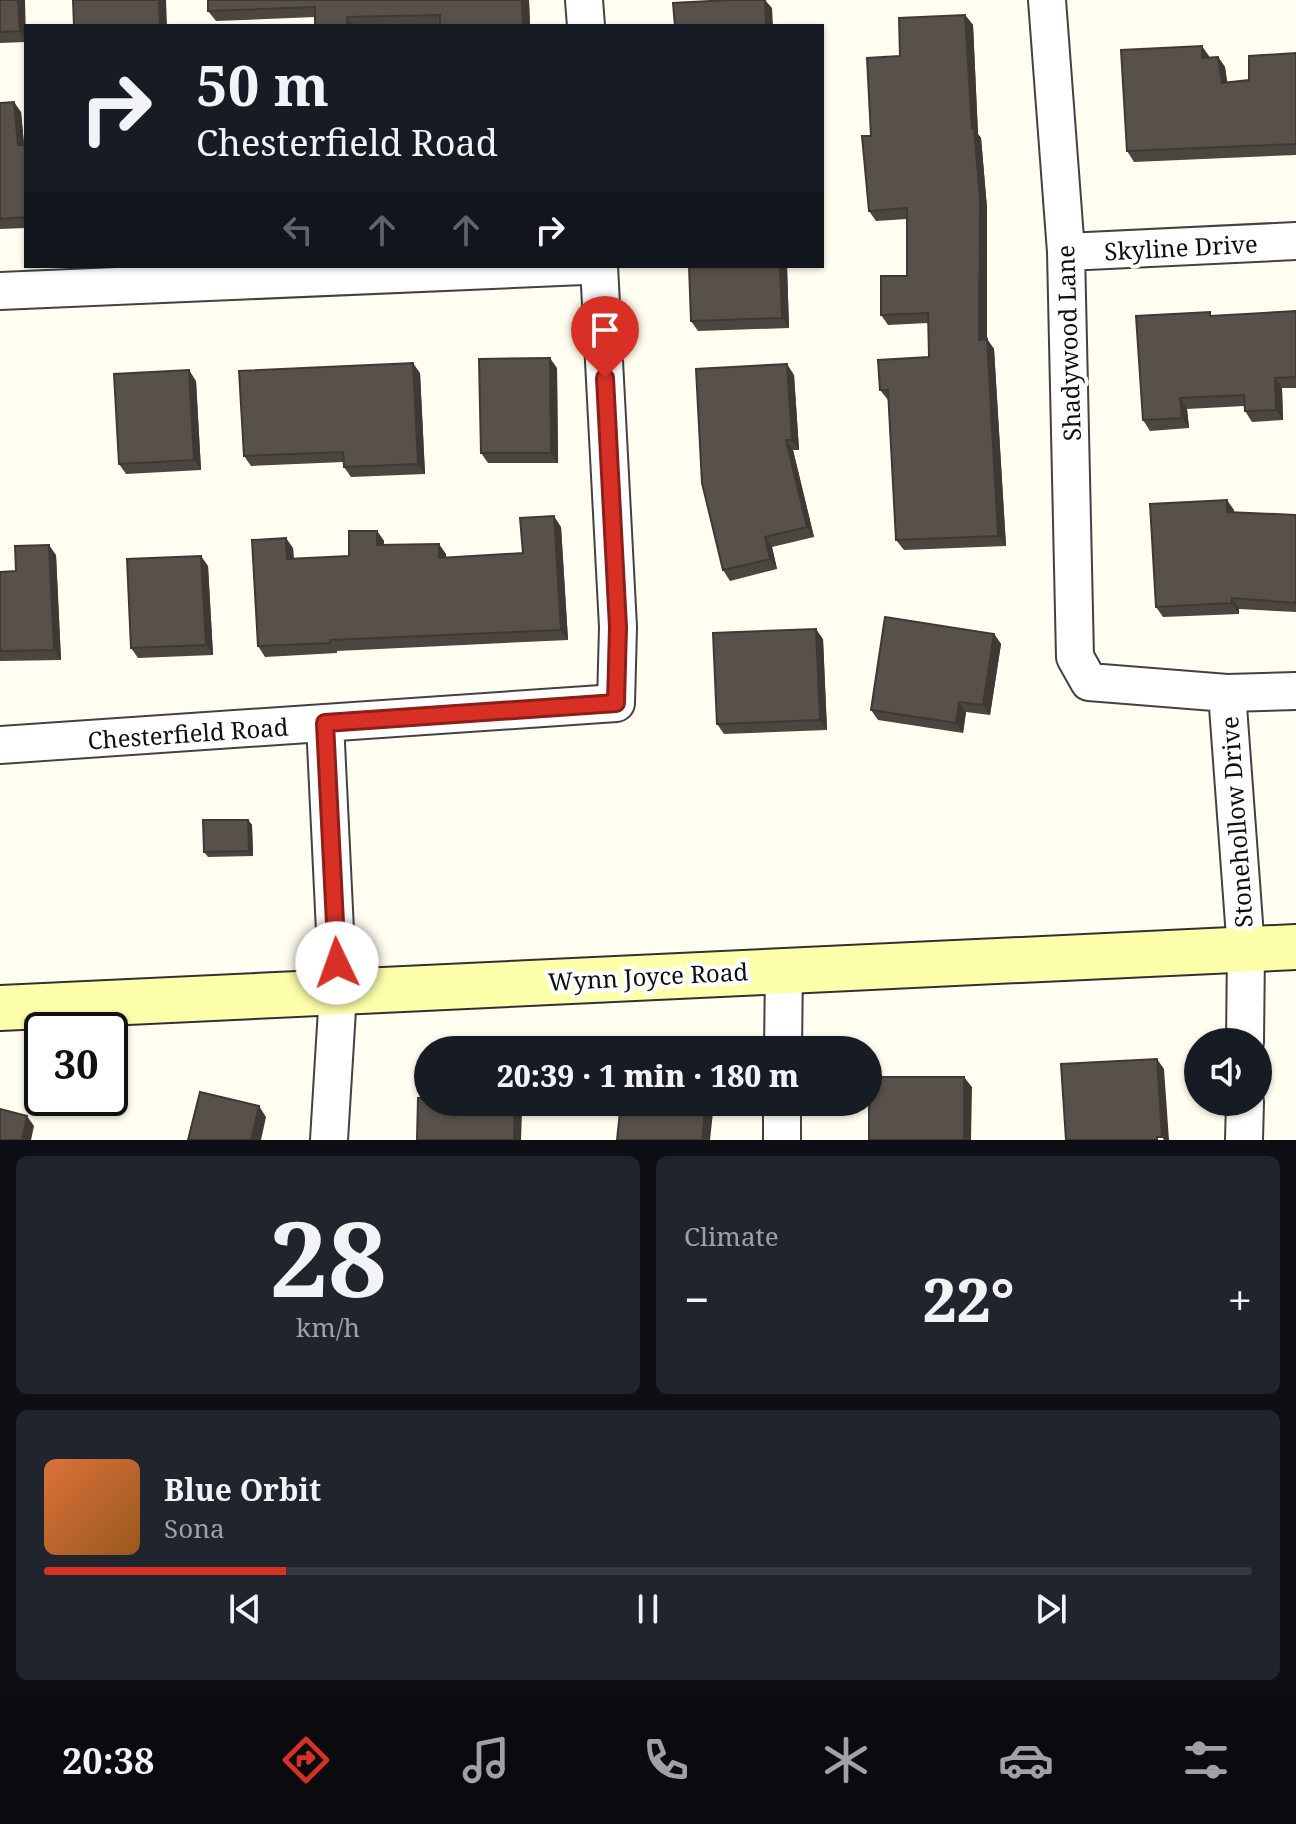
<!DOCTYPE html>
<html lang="en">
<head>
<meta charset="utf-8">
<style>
  :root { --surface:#171b24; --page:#20242c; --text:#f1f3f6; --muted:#9ea1a6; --line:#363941; --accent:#d93025 }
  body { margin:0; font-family:"Noto Serif",serif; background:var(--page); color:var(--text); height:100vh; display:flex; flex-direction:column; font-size:30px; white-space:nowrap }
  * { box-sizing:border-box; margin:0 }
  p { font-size:26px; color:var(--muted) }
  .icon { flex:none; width:44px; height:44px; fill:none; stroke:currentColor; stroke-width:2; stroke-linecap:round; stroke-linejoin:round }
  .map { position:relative; height:1140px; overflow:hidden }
  .details { display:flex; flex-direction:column; gap:16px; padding:16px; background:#0d0f14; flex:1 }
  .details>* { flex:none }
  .guide { position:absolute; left:24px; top:24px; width:800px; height:244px; border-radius:0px; box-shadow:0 2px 6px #0004; background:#171b24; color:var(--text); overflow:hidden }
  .controls { position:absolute; left:1184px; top:1028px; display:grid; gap:16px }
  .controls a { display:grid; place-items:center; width:88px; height:88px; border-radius:50%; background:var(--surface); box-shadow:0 2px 6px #0004; font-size:40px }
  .speed { position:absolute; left:24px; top:1012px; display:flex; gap:16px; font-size:40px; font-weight:700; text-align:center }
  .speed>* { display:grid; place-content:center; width:104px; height:104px; border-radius:50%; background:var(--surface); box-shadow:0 2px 6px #0004; line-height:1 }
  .speed .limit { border:4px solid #111; border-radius:12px; background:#fff; color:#111 }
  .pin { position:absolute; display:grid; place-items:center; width:68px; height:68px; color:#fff; margin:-82px -34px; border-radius:50% 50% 50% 0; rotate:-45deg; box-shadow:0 0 8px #0007 }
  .pin .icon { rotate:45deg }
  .me { position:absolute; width:88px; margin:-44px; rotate:357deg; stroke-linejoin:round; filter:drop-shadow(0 0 6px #0008) }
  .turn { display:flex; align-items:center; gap:28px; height:168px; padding:0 40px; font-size:36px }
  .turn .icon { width:104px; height:104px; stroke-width:2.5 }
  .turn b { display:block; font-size:56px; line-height:68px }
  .lanes { display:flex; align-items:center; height:76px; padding:0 40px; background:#0003; justify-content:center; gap:40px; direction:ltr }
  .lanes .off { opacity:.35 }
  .big { font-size:60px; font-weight:800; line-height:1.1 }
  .details .widget { flex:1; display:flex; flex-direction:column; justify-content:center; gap:12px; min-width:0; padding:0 28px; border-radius:12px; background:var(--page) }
  .details .dial { align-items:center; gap:0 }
  .dial b { font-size:104px; line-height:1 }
  .song { display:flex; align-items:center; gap:24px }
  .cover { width:96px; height:96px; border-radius:12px; background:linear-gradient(135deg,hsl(20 70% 55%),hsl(30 70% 35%)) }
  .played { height:8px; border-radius:4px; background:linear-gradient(90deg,var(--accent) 20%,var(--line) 20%) }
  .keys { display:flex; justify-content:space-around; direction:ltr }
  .heat { display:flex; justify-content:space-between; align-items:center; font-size:44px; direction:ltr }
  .details .tiles { flex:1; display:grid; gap:16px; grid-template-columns:1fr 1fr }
  .widget:last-child { grid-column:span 2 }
  .trip { position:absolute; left:414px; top:1036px; width:468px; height:80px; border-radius:40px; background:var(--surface); box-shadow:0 2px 6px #0004; font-weight:800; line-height:80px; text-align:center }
  .tab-bar { display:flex; height:128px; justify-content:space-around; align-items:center; background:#090b0e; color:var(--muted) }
  .tab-bar .icon { width:56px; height:56px }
  .tab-bar .selected { color:var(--accent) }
  .tab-bar b { font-size:36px; color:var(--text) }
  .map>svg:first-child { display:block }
</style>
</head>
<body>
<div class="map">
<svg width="1296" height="1140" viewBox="0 0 1296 1140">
  <rect width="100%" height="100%" fill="#fffef0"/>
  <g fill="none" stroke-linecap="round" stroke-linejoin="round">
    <!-- street casing -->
    <g stroke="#424242" stroke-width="40">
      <path id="street" d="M 584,0 L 586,26
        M 1047,0 L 1066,252 L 1075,657 L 1089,682 L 1227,693 L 1296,691
        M 1066,252 L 1296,241
        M 0,291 L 583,266
        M 1227,693 L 1246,950 L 1245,1042
        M 325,723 L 338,993 L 329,1140
        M 0,745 L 616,703 L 618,627 L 599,266
        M 783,1050 L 784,969
        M 782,1140 L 782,1102
        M 1244,1140 L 1245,1102"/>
    </g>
    <!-- secondary casing -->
    <g stroke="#313131" stroke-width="48">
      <path id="secondary" d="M 0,1008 L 1296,947"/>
    </g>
    <!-- street -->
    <use href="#street" stroke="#fff" stroke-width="36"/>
    <!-- secondary -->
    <use href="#secondary" stroke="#fdffab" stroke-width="44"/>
  </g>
  <!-- wall -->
  <path fill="#4c4640" d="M 0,0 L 26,26 L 26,42 L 0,43 Z
    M 208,0 L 529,0 L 530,26 L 315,26 L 315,17 L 216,21 L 208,11 Z
    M 965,15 L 973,25 L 978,134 L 981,138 L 987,208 L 987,339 L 994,349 L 1006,546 L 904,550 L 896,540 L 888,400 L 880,390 L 929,357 L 928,323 L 888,325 L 881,315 L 907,276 L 907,219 L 876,221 L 869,211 L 871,136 L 900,56 Z
    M 1296,53 L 1296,155 L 1134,162 L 1127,151 L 1209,56 L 1209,57 L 1218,57 L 1225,67 L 1227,82 L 1249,80 Z
    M 0,103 L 21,112 L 24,145 L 26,145 L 26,228 L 0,229 Z
    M 787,266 L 789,328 L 698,331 L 691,321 Z
    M 1296,311 L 1296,388 L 1282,388 L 1283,420 L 1252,422 L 1245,411 L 1244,406 L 1187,409 L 1189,428 L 1150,431 L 1143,420 L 1213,316 Z
    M 557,368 L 558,463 L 488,463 L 481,453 Z
    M 420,373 L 425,474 L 351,477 L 344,467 L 344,462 L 251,466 L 244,456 Z
    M 794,375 L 799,450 L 793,450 L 814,537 L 772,547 L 777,569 L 730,581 L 723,570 Z
    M 196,381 L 201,470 L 126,474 L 119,464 Z
    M 1227,500 L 1234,512 L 1296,515 L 1296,612 L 1239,609 L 1239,614 L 1163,617 L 1156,607 Z
    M 561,527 L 568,640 L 337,651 L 337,653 L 265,657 L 258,646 L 293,548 L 294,559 L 349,556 L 377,531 L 384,541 L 384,545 L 446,554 L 446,558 L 523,553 Z
    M 56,555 L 61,660 L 0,661 L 0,572 L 16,571 Z
    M 208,566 L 213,655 L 138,658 L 131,648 Z
    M 994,634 L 1001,644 L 990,715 L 966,712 L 963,733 L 878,720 L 871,710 Z
    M 823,639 L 827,730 L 724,734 L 717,724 Z
    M 248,820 L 252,825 L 253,856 L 208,857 L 204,852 Z"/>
  <!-- shaded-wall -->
  <path fill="#3e3934" d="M 18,0 L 25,0 L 26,40 L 20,31 Z
    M 159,0 L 166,0 L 167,26 L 160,26 Z
    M 522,0 L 529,0 L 530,26 L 523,26 Z
    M 765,0 L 772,8 L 773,26 L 766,26 Z
    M 965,15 L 973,25 L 978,134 L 981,138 L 987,208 L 987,339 L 994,349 L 1006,546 L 998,536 L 979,340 L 972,128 Z
    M 347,17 L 353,26 L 347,26 Z
    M 1202,46 L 1209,56 L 1209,68 L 1202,58 Z
    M 1218,57 L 1225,67 L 1229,93 L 1222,83 Z
    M 14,102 L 21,112 L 25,155 L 18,145 Z
    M 780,266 L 787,266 L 789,328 L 782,318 Z
    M 550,358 L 557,368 L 558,463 L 551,453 Z
    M 413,363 L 420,373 L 425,474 L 418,464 Z
    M 787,364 L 794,375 L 799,450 L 792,440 Z
    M 189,370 L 196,381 L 201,470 L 194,460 Z
    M 1275,378 L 1282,388 L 1283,420 L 1276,410 Z
    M 1180,398 L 1187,409 L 1189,428 L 1182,418 Z
    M 786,440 L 793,450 L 814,537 L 807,527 Z
    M 1227,500 L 1234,510 L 1234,522 L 1227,512 Z
    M 554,516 L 561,527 L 568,640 L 561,630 Z
    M 377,531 L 384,541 L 384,555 L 377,545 Z
    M 765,537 L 772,547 L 777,569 L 770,559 Z
    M 286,538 L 293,548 L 294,569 L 287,559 Z
    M 439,544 L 446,554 L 447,569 L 439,558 Z
    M 49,545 L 56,555 L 61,660 L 54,650 Z
    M 201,556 L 208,566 L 213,655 L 206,645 Z
    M 1232,598 L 1239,609 L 1239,614 L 1232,603 Z
    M 816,629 L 823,639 L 827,730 L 820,720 Z
    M 994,634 L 1001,644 L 990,715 L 983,705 Z
    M 959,702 L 966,712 L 963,733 L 956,723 Z
    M 248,820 L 252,825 L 253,856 L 249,851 Z
    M 1157,1059 L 1164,1069 L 1169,1140 L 1164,1140 L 1162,1137 Z
    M 964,1077 L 972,1087 L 971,1140 L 964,1140 Z
    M 515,1102 L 522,1111 L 521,1140 L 514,1140 Z
    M 706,1102 L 714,1103 L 710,1140 L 702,1140 Z
    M 259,1106 L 266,1117 L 261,1140 L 251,1140 Z
    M 27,1116 L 34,1126 L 31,1140 L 22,1140 Z"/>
  <!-- building -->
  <path fill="#58514b" stroke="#3e3934" stroke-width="2" d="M 0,0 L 18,0 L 20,31 L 0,32 Z
    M 73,0 L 159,0 L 160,26 L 74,26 Z
    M 208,0 L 522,0 L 523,26 L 440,26 L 440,15 L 347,17 L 347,26 L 315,26 L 315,7 L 208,11 Z
    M 729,0 L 765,0 L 766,26 L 675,26 L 673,3 Z
    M 965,15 L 972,128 L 974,127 L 980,198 L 979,340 L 987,339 L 998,536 L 896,540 L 888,390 L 880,390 L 878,360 L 929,357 L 928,313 L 881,315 L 881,276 L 907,276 L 907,208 L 869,211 L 862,136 L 871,136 L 867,58 L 900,56 L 899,18 Z
    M 1202,46 L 1202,58 L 1218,57 L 1222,83 L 1249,80 L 1249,56 L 1296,53 L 1296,144 L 1127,151 L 1121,50 Z
    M 14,102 L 18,145 L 26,145 L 26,217 L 0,219 L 0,103 Z
    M 689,266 L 780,266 L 782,318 L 691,321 Z
    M 1296,311 L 1296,377 L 1275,378 L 1276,410 L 1245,411 L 1244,395 L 1180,398 L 1182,418 L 1143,420 L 1136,316 L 1210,312 L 1210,316 Z
    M 550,358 L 551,453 L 481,453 L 479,359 Z
    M 413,363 L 418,464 L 344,467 L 343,452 L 244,456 L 239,371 Z
    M 787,364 L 792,440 L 786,440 L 807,527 L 765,537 L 770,559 L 723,570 L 702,483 L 696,369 Z
    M 189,370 L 194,460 L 119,464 L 114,374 Z
    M 1227,500 L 1227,512 L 1296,515 L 1296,603 L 1232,598 L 1232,603 L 1156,607 L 1150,504 Z
    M 554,516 L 561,630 L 330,640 L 330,643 L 258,646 L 252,540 L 286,538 L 287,559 L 349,556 L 349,531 L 377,531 L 377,545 L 439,544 L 439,558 L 523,553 L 520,518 Z
    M 49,545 L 54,650 L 0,651 L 0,572 L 16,571 L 15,546 Z
    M 201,556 L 206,645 L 131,648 L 127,559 Z
    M 885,617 L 994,634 L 983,705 L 959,702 L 956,723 L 871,710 Z
    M 816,629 L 820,720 L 717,724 L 713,633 Z
    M 203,820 L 248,820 L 249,851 L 204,852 Z
    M 1157,1059 L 1162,1137 L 1157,1137 L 1157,1140 L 1066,1140 L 1061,1064 Z
    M 869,1077 L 964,1077 L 964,1140 L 869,1140 Z
    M 200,1092 L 259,1106 L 251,1140 L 188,1140 Z
    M 418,1098 L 428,1098 L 428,1102 L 515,1102 L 514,1140 L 417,1140 Z
    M 621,1102 L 706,1102 L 702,1140 L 617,1140 Z
    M 0,1109 L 27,1116 L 22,1140 L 0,1140 Z"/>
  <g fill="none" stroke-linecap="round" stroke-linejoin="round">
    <!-- route casing -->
    <g stroke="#8d1f18" stroke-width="20">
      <path id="route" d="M 337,963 L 325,723 L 616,703 L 618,627 L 605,378"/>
    </g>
    <!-- route -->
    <use href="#route" stroke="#d93025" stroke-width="14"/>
  </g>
  <g text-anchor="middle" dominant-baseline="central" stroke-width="8" stroke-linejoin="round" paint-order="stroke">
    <!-- street labels -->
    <g font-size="24" fill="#0f0f0f" stroke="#fff">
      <text transform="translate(1181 247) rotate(-3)">Skyline Drive</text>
      <text transform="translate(1068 343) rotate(-92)">Shadywood Lane</text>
      <text transform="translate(188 733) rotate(-4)">Chesterfield Road</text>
      <text transform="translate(1236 822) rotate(-94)">Stonehollow Drive</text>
      <text transform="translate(648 976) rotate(-3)">Wynn Joyce Road</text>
    </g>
  </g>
</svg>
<div class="controls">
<a><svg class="icon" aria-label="sound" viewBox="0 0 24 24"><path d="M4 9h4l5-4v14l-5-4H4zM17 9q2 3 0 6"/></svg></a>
</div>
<div class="speed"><div class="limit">30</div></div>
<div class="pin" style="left:605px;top:378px;background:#d93025"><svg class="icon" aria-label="arrive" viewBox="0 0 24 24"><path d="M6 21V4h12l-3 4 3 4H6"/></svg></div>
<svg class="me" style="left:337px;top:963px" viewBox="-20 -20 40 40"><circle r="19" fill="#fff"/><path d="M0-13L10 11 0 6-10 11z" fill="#d93025"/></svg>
<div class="trip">20:39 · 1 min · 180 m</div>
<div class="guide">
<div class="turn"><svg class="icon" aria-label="right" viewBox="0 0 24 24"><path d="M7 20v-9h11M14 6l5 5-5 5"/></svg><div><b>50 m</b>Chesterfield Road</div></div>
<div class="lanes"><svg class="icon off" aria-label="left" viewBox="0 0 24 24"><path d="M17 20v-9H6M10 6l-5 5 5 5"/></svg><svg class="icon off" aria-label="ahead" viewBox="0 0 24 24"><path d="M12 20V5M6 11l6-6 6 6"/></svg><svg class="icon off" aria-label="ahead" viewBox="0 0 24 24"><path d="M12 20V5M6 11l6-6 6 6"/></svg><svg class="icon" aria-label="right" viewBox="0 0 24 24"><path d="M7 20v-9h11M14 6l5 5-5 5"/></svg></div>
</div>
</div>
<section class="details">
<div class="tiles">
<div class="widget dial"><b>28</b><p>km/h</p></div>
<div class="widget"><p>Climate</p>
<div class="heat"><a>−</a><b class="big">22°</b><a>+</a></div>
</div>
<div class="widget">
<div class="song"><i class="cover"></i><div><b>Blue Orbit</b><p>Sona</p></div></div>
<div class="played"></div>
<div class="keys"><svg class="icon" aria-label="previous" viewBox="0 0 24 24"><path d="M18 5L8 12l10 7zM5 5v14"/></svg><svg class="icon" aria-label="pause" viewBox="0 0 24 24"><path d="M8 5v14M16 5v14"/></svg><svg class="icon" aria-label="next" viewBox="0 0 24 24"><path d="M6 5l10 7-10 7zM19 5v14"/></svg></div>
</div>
</div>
</section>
<nav class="tab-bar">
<b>20:38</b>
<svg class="icon selected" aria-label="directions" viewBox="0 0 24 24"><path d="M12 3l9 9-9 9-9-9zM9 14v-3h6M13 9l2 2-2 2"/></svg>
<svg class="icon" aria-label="music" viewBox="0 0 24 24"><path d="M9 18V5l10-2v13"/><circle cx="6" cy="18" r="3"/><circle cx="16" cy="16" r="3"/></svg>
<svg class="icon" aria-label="phone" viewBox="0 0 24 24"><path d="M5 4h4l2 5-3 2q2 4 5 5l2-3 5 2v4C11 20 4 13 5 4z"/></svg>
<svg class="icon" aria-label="climate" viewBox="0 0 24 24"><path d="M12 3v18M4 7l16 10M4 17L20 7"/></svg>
<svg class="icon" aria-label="car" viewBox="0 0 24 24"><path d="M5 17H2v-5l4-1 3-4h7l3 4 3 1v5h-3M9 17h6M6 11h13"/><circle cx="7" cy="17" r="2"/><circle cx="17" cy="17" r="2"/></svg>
<svg class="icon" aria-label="filters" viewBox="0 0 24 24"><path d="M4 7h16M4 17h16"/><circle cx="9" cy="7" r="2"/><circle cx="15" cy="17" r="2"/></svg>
</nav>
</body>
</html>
